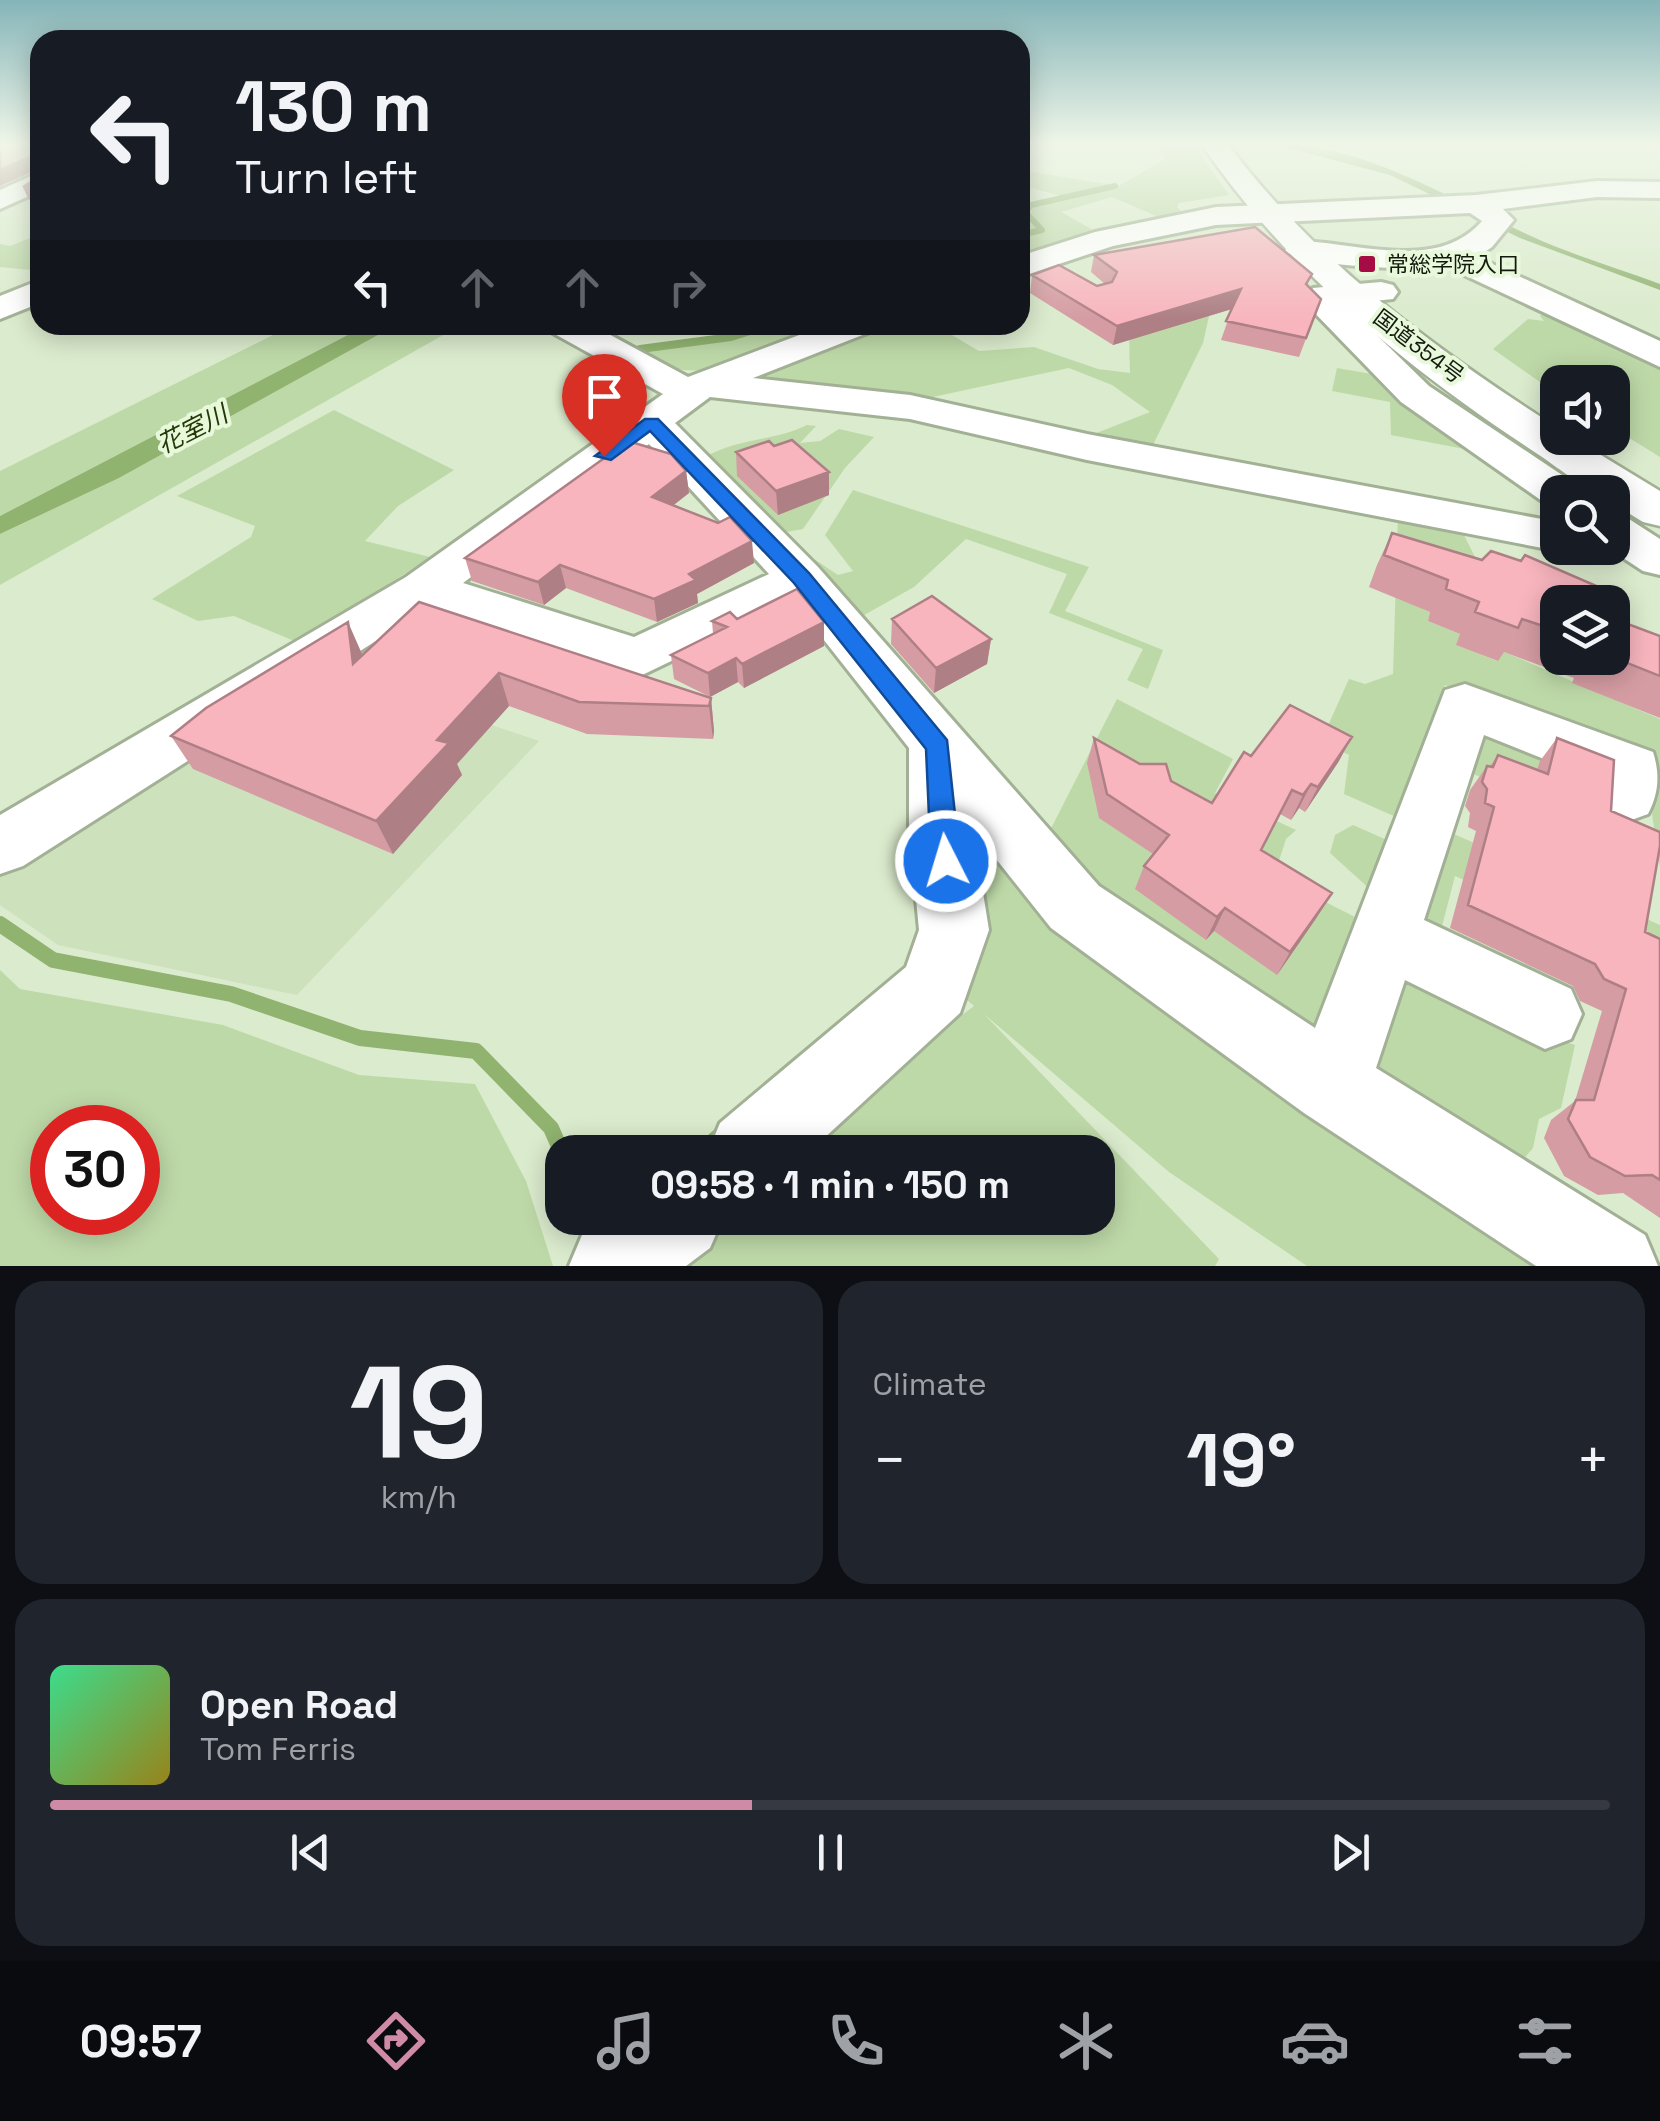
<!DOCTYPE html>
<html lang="en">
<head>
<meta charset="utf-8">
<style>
  :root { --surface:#171b24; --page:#20242c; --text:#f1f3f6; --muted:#9ea1a6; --line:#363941; --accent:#cf8ba5 }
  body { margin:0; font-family:"Space Grotesk","Noto Sans JP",sans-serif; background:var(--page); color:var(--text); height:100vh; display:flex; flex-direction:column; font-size:38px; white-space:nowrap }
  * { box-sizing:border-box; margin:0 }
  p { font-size:32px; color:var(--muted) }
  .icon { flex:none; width:55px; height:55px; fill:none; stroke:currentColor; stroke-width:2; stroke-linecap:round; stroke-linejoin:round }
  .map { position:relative; height:1266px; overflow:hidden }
  .sheet { display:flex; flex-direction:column; gap:15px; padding:15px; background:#0d0f14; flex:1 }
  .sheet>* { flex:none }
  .guide { position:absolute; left:30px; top:30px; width:1000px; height:305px; border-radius:30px; box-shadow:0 5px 25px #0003; background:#171b24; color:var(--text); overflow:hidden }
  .buttons { position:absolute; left:1540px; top:365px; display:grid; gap:20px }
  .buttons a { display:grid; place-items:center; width:90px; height:90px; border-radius:20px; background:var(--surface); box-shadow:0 5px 25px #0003; font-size:50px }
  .speed { position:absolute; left:30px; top:1105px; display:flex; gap:20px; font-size:50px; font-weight:700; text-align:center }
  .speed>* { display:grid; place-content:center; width:130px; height:130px; border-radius:50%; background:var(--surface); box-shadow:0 5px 25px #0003; line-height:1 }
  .speed .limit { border:15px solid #d22; background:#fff; color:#111 }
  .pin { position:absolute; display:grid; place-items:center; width:85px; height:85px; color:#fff; margin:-102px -42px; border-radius:50% 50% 50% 0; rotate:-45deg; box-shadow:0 0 10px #0007 }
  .pin .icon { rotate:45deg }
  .me { position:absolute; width:110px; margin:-55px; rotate:355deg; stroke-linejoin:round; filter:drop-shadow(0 0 8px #0008) }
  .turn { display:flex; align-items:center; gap:35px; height:210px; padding:0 40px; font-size:45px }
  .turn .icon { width:130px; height:130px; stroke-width:2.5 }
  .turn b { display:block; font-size:70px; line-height:85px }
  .lanes { display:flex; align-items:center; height:95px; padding:0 40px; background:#0003; justify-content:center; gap:50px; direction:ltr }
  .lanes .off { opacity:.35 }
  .big { font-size:75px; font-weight:800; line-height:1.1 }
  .sheet .card { flex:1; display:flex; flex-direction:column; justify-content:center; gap:15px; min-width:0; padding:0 35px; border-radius:30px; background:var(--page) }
  .sheet .dial { align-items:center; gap:0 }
  .dial b { font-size:130px; line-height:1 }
  .song { display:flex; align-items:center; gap:30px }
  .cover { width:120px; height:120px; border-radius:15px; background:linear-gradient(135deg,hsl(150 70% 55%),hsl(50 70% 35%)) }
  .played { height:10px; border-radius:5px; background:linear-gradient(90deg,var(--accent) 45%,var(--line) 45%) }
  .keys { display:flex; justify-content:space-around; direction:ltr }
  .heat { display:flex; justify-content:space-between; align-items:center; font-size:55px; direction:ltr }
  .sheet .tiles { flex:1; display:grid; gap:15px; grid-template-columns:1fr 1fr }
  .card:last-child { grid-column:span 2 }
  .trip { position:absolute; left:545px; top:1135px; width:570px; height:100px; border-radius:30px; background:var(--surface); box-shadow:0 5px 25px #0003; font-weight:800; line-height:100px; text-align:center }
  .menu { display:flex; height:160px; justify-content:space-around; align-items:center; background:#090b0e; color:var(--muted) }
  .menu .icon { width:70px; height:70px }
  .menu .active { color:var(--accent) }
  .menu b { font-size:45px; color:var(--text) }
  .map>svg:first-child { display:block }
</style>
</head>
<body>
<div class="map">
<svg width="1660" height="1266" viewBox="0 0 1660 1266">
  <rect width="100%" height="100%" fill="#dbebcd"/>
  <!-- built -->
  <path fill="#cde1bd" d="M 368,637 L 380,687 L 539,741 L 297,995 L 58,945 L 0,905 L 0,864 Z"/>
  <!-- green -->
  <path fill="#bed9a8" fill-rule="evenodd" d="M 1150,142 L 1192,142 L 1229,195 L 1179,203 L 1177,207 L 1184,214 L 1161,218 L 1112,197 L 1061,212 L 1100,234 L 1020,260 L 1020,210 L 1072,199 L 1020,185 L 1020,170 L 1119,186 L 1166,158 Z
    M 40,234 L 40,271 L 0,267 L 0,244 L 10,246 Z
    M 1549,305 L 1660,367 L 1660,457 L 1613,428 L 1612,382 L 1558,382 L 1557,394 L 1493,349 L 1528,319 L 1544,321 L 1540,316 Z
    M 1183,314 L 1209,316 L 1203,343 L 1150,451 L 1089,436 L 1150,412 L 1112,385 L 1069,368 L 914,401 L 747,377 L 892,325 L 935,325 L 979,351 L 1034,347 L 1098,369 L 1130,373 L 1129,334 Z
    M 293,325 L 367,325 L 0,516 L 0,471 Z
    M 396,325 L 461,325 L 0,585 L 0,534 L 119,478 Z
    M 774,325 L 838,325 C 777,347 691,401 635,348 L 716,340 Z
    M 1337,368 L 1377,375 L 1475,451 L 1391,435 L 1390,402 L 1332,391 Z
    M 334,410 L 454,470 L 398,506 L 365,541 L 430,557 L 299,643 L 234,616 L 198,621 L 152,599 L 251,537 L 255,526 L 177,496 Z
    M 807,425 L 816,426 L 800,443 L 820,441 L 839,429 L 874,437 L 845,468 L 803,529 L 781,533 L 707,456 C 739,438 775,441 807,425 Z
    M 853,490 L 1089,567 L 1065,611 L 1163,650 L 1148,689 L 1127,680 L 1143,649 L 1049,613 L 1067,574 L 966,539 L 914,587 L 859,618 L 805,564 L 814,559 L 838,575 L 853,571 L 825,535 Z
    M 1398,515 L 1461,529 L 1478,563 L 1558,602 L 1423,609 L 1430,612 L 1428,621 L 1460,634 L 1457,645 L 1497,661 L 1502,651 L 1660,719 L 1660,867 L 1652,814 L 1659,767 L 1445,685 L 1396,817 L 1344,794 L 1349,755 L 1321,741 L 1349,679 L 1365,684 L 1393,674 Z
    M 1117,699 L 1233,759 L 1215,793 L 1296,830 L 1286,839 L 1274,876 L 1359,919 L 1328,1028 L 1311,1036 L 1039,852 Z
    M 1479,723 L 1612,771 L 1601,827 L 1466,771 Z
    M 970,823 L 1560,1266 L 1307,1266 L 1169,1172 L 984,1014 L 1219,1259 L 1215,1266 L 674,1266 L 724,1218 L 1098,1218 L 1098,1152 L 792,1152 L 832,1114 L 974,1006 L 958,992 Z
    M 1353,825 L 1387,840 L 1372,891 L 1330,853 L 1335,835 Z
    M 1447,831 L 1660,925 L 1660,968 L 1455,876 L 1440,934 L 1417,928 Z
    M 0,970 L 20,989 L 223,1025 L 359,1075 L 475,1084 L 526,1181 L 553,1266 L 0,1266 ZM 52,1128 L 138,1128 L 138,1212 L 52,1212 Z
    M 1402,972 L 1478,1011 L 1575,1045 L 1561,1108 L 1539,1119 L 1533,1148 L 1520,1163 L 1366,1077 Z"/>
  <!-- water -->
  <path fill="#90b370" d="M 1266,142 C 1360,142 1448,198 1531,236 C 1572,255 1617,268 1660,284 L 1660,290 L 1520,238 L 1390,175 Z
    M 367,325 L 396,325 L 119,478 L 0,534 L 0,516 Z"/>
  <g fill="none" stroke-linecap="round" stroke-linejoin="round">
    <!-- stream-far2 -->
    <path stroke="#90b370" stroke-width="6" d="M 1020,235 L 1042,230 L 1025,212 L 1031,205 L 1115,186"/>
    <!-- stream-far1 -->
    <path stroke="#90b370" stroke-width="8" d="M 640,349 L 731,337 L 769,325"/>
    <!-- stream -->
    <path stroke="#90b370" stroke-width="16" d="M 0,924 L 53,960 L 231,994 L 360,1038 L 476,1051 L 551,1128 L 562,1153
      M 700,1152 L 723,1133
      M 591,1218 L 600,1236 L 622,1218"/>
    <!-- minor casing -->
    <g stroke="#a2b195" stroke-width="6">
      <path id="minor" d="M 40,172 L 40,191 L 0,209 L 0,190 Z
        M 1597,181 L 1660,182 L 1660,198 L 1597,197 L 1503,209 L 1514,220 L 1492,247 L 1477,257 L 1660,341 L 1660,367 L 1445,266 C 1422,272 1297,266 1285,250 L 1301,241 C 1360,243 1438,272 1482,221 L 1470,213 L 1216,225 L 1113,246 L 1020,277 L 1020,256 L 1095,232 L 1216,207 L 1476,195 Z
        M 40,280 L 40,303 L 0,319 L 0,296 Z
        M 1381,282 L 1393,285 L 1398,292 L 1393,299 L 1345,304 L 1429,386 L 1574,483 L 1580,492 L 1558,492 L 1558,505 L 1542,501 L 1401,402 L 1304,302 L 1313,288 Z
        M 545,325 L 592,325 L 688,377 L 826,325 L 876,325 L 870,332 L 753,378 L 910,395 L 1087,434 L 1558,522 L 1558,548 L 1573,548 L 1558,551 L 1087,460 L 910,419 L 710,397 L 675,423 L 818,567 L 1099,886 L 1315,1028 L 1445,690 L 1465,684 L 1653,752 C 1660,774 1659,793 1648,814 L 1626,822 L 1604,814 L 1595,797 L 1599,781 L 1484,735 L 1424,920 L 1571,989 L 1582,1014 L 1571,1039 L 1545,1049 L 1405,980 L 1376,1068 L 1645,1235 L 1658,1266 L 1536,1266 L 1304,1113 L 1051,928 L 973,830 L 989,930 L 960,1013 L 809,1152 L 708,1152 L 720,1123 L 906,967 L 919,930 L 909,826 L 909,748 L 794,602 L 638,677 L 429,607 L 23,866 L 0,874 L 0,815 L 406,577 L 663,394 L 551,332 ZM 649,444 L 769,574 L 634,637 L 463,583 Z
        M 1612,515 L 1629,519 L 1660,539 L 1660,575 L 1643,571 L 1608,548 L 1612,548 Z
        M 607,1218 L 723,1218 L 710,1248 L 686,1266 L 569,1266 L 582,1235 Z"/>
    </g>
    <!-- highway casing -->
    <g stroke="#a2b195" stroke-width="5">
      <path id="highway" d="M 1200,142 L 1226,142 C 1316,262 1433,348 1558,428 L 1558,438 L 1573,438 L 1660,491 L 1660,526 L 1643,522 L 1612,503 L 1612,492 C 1584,492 1557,466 1533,451 C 1404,366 1288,271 1200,142 Z"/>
    </g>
    <!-- minor -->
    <use href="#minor" fill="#fff" fill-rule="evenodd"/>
    <!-- highway -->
    <use href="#highway" fill="#fff" fill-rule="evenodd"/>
  </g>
  <!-- wall -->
  <path fill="#d59ca3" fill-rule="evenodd" d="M 1094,255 L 1308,286 L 1321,299 L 1299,357 L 1221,340 L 1232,309 L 1113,345 L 1030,293 L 1032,275 L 1097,286 L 1105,284 L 1091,272 Z
    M 774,446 L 829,472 L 829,495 L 778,515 L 737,476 L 736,452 Z
    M 686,471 L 689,493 L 673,505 L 754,563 L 697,594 L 698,603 L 657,622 L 566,588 L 544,605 L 472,581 L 465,558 Z
    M 1392,533 L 1660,636 L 1660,718 L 1572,683 L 1574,678 L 1504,652 L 1498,661 L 1456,645 L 1460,634 L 1428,621 L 1430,612 L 1369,587 L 1377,565 ZM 1558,602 L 1612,658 L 1558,658 Z
    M 737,619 L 824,646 L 744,688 L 738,682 L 710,697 L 674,679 L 671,655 L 713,634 L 712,621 Z
    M 892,619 L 991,639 L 987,664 L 934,693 L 891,644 Z
    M 362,655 L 711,698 L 714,731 L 713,739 L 587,734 L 509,706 L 457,764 L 462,775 L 393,854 L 193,769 L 171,736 Z
    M 1094,738 L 1212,803 L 1251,756 L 1339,761 L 1305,812 L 1299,808 L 1291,820 L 1280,814 L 1261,850 L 1317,917 L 1277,975 L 1214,931 L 1206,940 L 1135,889 L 1144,866 L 1153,854 L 1099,818 L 1087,763 Z
    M 1557,738 L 1611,811 L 1645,932 L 1660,939 L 1660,1218 L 1623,1193 L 1598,1195 L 1564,1176 L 1544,1138 L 1551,1120 L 1575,1101 L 1602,1011 L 1580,1001 L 1573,986 L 1450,928 L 1476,831 L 1468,827 L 1470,813 L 1465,806 L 1470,790 L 1487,766 L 1490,766 L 1498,755 L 1537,770 L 1540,761 Z"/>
  <!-- shaded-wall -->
  <path fill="#ae7f85" d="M 32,156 L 38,169 L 0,186 L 0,170 Z
    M 40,180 L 40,196 L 29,200 L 23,187 Z
    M 1241,289 L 1235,308 L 1113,345 L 1117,326 Z
    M 686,471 L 689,493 L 656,519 L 652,497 Z
    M 829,472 L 829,495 L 778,515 L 776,491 Z
    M 752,541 L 754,563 L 697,594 L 698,603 L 657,622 L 654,599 L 689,574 Z
    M 560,565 L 566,588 L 544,605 L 538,582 Z
    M 348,622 L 362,654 L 353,664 Z
    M 824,622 L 824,646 L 744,688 L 742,664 Z
    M 991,639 L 987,664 L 934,693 L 936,668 Z
    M 736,658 L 738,682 L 710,697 L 708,673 Z
    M 499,673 L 509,706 L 457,764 L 462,775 L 393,854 L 376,821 L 437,740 Z
    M 711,698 L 714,731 L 713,739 L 709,706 Z
    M 1352,737 L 1339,761 L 1305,812 L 1318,787 Z
    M 1311,784 L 1299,808 L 1291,820 L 1303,795 Z
    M 1332,893 L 1317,917 L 1277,975 L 1290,952 Z
    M 1225,908 L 1214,931 L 1206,940 L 1217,917 Z"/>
  <!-- building -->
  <path fill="#f8b5be" stroke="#ae7f85" stroke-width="2.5" d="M 0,142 L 34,144 L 40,142 L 40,180 L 23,187 L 37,178 L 37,160 L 32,156 L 0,170 Z
    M 1255,227 L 1312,274 L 1306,284 L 1321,299 L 1306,338 L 1226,321 L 1241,289 L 1117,326 L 1032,275 L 1059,265 L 1097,286 L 1112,282 L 1117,272 L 1094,255 Z
    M 792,440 L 829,472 L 776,491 L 736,452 L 769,441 L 774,446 Z
    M 628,441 L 671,454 L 686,471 L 652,497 L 718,523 L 730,517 L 752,541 L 689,574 L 696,580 L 654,599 L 560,565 L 538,582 L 465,558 Z
    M 1392,533 L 1482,560 L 1491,551 L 1521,561 L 1525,555 L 1624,598 L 1617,620 L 1660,636 L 1660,676 L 1612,657 L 1612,602 L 1558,602 L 1558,631 L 1522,619 L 1518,628 L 1475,612 L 1479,602 L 1446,589 L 1448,580 L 1384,555 Z
    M 797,589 L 824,622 L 742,664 L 736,658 L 708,673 L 671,655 L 727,627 L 712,621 L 730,612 L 737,619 Z
    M 932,596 L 991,639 L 936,668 L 892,619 Z
    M 419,602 L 711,698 L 709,706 L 579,702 L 499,673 L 437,740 L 449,743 L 376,821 L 171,736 L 206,708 L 348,622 L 353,664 Z
    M 1290,705 L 1352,737 L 1318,787 L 1311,784 L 1303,795 L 1292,790 L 1261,850 L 1332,893 L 1290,952 L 1225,908 L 1217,917 L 1144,866 L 1169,835 L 1107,794 L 1094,738 L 1140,764 L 1166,764 L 1171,781 L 1212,803 L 1244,752 L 1251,756 Z
    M 1557,738 L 1614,760 L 1611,811 L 1660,832 L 1660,846 L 1645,932 L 1660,939 L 1660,1180 L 1652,1175 L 1625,1176 L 1590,1157 L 1568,1119 L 1576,1100 L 1594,1100 L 1626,989 L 1604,979 L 1595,964 L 1468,905 L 1494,807 L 1485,803 L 1487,789 L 1482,782 L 1487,766 L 1493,767 L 1498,755 L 1548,774 Z"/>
  <!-- sky -->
  <linearGradient id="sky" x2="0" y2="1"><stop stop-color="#85b4b8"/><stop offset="0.45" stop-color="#eff6e8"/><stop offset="1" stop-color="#eff6e8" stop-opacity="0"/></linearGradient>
  <rect width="1660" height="319" fill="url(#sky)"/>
  <!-- route -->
  <path fill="#1a73e8" stroke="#114b97" stroke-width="2.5" d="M 645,419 L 658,419 L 809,573 L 947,740 L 960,861 L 956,869 L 946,873 L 935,869 L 931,861 L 926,749 L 794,583 L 650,431 L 611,460 L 595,456 Z"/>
  <!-- markers -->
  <rect fill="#a50c43" stroke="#e8f8da" stroke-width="4" x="1357" y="254" width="20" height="20" rx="5"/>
  <g text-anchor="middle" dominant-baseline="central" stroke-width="8" stroke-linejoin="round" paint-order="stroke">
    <!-- far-poi labels -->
    <g font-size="22" fill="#13190e" stroke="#e8f8da" text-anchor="start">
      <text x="1387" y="264">常総学院入口</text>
    </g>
    <!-- far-street labels -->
    <g font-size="22" fill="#13190e" stroke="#e8f8da">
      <text transform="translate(1419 346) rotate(37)">国道354号</text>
    </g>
    <!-- far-water labels -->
    <g font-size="25" font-style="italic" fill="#233907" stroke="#e8f8da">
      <text transform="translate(192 429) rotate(-27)">花室川</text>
    </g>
  </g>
</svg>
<div class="buttons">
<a><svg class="icon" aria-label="sound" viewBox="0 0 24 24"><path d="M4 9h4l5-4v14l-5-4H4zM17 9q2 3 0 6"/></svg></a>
<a><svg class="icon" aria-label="search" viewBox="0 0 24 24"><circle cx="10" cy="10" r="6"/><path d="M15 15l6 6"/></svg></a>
<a><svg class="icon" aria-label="layers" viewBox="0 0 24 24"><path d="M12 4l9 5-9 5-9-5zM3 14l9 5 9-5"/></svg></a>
</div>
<div class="speed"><div class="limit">30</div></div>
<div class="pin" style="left:604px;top:456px;background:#d93025"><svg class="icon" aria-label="arrive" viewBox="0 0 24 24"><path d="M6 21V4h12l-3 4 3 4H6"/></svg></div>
<svg class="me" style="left:946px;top:861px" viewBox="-20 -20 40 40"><circle r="17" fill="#1a73e8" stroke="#fff" stroke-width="3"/><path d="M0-11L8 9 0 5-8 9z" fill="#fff"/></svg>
<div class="trip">09:58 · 1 min · 150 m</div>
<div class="guide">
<div class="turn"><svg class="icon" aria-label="left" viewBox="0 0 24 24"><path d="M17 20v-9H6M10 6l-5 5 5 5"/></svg><div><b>130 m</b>Turn left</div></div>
<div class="lanes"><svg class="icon" aria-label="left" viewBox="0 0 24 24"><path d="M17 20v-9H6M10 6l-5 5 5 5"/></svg><svg class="icon off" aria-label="ahead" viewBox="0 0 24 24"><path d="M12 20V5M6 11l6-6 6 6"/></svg><svg class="icon off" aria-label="ahead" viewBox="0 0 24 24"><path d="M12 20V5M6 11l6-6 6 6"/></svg><svg class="icon off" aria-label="right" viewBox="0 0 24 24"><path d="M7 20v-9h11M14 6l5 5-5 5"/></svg></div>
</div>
</div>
<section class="sheet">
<div class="tiles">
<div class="card dial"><b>19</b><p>km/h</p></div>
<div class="card"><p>Climate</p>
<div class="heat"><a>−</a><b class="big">19°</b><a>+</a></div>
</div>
<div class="card">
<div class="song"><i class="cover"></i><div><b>Open Road</b><p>Tom Ferris</p></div></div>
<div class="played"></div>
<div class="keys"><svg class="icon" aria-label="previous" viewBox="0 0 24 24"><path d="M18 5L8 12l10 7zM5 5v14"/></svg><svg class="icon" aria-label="pause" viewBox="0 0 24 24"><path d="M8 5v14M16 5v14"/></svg><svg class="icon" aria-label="next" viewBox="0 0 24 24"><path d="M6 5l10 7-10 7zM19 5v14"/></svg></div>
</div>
</div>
</section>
<nav class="menu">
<b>09:57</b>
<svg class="icon active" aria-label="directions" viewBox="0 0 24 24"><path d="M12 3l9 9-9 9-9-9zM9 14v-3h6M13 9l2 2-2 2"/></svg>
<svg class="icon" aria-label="music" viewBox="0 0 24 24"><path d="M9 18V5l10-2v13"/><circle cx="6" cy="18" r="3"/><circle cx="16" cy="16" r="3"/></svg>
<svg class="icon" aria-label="phone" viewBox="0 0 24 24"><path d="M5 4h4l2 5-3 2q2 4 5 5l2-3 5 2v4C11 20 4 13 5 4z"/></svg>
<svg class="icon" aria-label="climate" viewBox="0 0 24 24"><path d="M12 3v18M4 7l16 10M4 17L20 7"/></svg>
<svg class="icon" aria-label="car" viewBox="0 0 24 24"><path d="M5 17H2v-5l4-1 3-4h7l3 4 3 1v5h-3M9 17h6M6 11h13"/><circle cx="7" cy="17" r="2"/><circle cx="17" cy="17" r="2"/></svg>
<svg class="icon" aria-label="filters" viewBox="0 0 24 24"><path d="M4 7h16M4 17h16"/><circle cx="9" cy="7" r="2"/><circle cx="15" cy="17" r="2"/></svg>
</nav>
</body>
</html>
